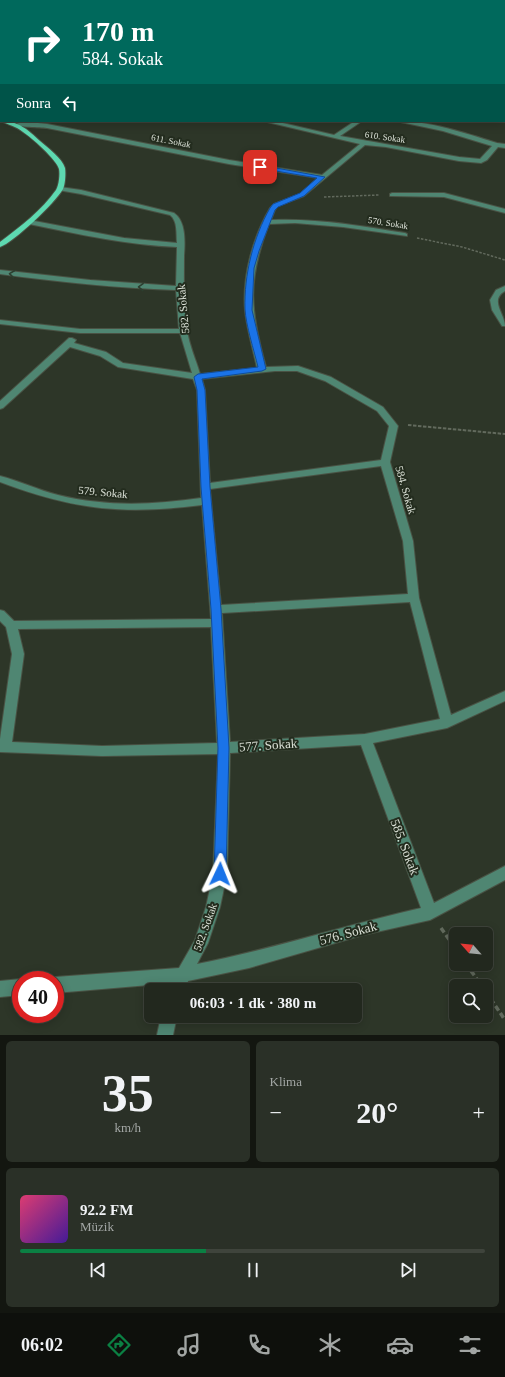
<!DOCTYPE html>
<html lang="tr">
<head>
<meta charset="utf-8">
<style>
  :root { --surface:#22281e; --page:#2a3027; --text:#f1f3f6; --muted:#a2a6a4; --line:#3f443c; --accent:#0b8043 }
  body { margin:0; font-family:"Times New Roman",serif; background:var(--page); color:var(--text); height:100vh; display:flex; flex-direction:column; font-size:15px; white-space:nowrap }
  * { box-sizing:border-box; margin:0 }
  p { font-size:13px; color:var(--muted) }
  .icon { flex:none; width:22px; height:22px; fill:none; stroke:currentColor; stroke-width:2; stroke-linecap:round; stroke-linejoin:round }
  .map { position:relative; height:1035px; overflow:hidden }
  .details { display:flex; flex-direction:column; gap:6px; padding:6px; background:#131610; flex:1 }
  .details>* { flex:none }
  .guide { position:absolute; left:0px; top:0px; width:505px; height:122px; box-shadow:0 2px 10px #0003,0 0 0 1px var(--line); background:#00695c; color:#fff; overflow:hidden }
  .needle { width:26px; rotate:297deg }
  .tools { position:absolute; left:449px; top:927px; display:grid; gap:8px }
  .tools a { display:grid; place-items:center; width:44px; height:44px; border-radius:6px; background:var(--surface); box-shadow:0 2px 10px #0003,0 0 0 1px var(--line); font-size:20px }
  .speed { position:absolute; left:12px; top:971px; display:flex; gap:8px; font-size:20px; font-weight:700; text-align:center }
  .speed>* { display:grid; place-content:center; width:52px; height:52px; border-radius:50%; background:var(--surface); box-shadow:0 2px 10px #0003,0 0 0 1px var(--line); line-height:1 }
  .speed .limit { border:6px solid #d22; background:#fff; color:#111 }
  .pin { position:absolute; display:grid; place-items:center; width:34px; height:34px; color:#fff; margin:-17px; border-radius:8px; box-shadow:0 2px 6px #0006 }
  .me { position:absolute; width:44px; margin:-22px; rotate:2deg; stroke-linejoin:round; filter:drop-shadow(0 0 3px #0008) }
  .turn { display:flex; align-items:center; gap:14px; height:84px; padding:0 16px; font-size:18px }
  .turn .icon { width:52px; height:52px; stroke-width:2.5 }
  .turn b { display:block; font-size:28px; line-height:34px }
  .then { display:flex; align-items:center; height:38px; padding:0 16px; background:#0003; gap:8px; font-size:15px }
  .big { font-size:30px; font-weight:600; line-height:1.1 }
  .details .card { flex:1; display:flex; flex-direction:column; justify-content:center; gap:6px; min-width:0; padding:0 14px; border-radius:6px; background:var(--page) }
  .details .dial { align-items:center; gap:0 }
  .dial b { font-size:52px; line-height:1 }
  .song { display:flex; align-items:center; gap:12px }
  .cover { width:48px; height:48px; border-radius:6px; background:linear-gradient(135deg,hsl(340 70% 55%),hsl(260 70% 35%)) }
  .played { height:4px; border-radius:2px; background:linear-gradient(90deg,var(--accent) 40%,var(--line) 40%) }
  .keys { display:flex; justify-content:space-around; direction:ltr }
  .heat { display:flex; justify-content:space-between; align-items:center; font-size:22px; direction:ltr }
  .details .tiles { flex:1; display:grid; gap:6px; grid-template-columns:1fr 1fr }
  .card:last-child { grid-column:span 2 }
  .trip { position:absolute; left:144px; top:983px; width:218px; height:40px; border-radius:6px; background:var(--surface); box-shadow:0 2px 10px #0003,0 0 0 1px var(--line); font-weight:600; line-height:40px; text-align:center }
  .tab-bar { display:flex; height:64px; justify-content:space-around; align-items:center; background:#0e100c; color:var(--muted) }
  .tab-bar .icon { width:28px; height:28px }
  .tab-bar .on { color:var(--accent) }
  .tab-bar b { font-size:18px; color:var(--text) }
  .map>svg:first-child { display:block }
</style>
</head>
<body>
<div class="map">
<svg width="505" height="1035" viewBox="0 0 505 1035">
  <rect width="100%" height="100%" fill="#2d3628"/>
  <g fill="none" stroke-linecap="round" stroke-linejoin="round">
    <!-- minor casing -->
    <g stroke="#495244" stroke-width="2">
      <path id="minor" d="M 264,0 L 268,0 L 269,1 L 265,1 Z
        M 435,0 L 446,0 L 447,1 L 436,1 Z
        M 504,8 L 505,8 L 505,10 L 504,10 Z
        M 504,23 L 505,23 L 505,25 L 504,25 Z
        M 0,32 L 1,32 L 1,34 L 0,34 Z
        M 504,53 L 505,53 L 505,55 L 504,55 Z
        M 0,58 L 1,58 L 1,60 L 0,60 Z
        M 0,85 L 1,85 L 1,89 L 0,89 Z
        M 504,87 L 505,88 L 505,92 L 504,91 Z
        M 504,114 L 505,114 L 505,118 L 504,118 Z
        M 263,121 L 274,121 L 334,135 L 355,121 L 362,121 L 340,136 L 459,157 L 480,159 L 492,146 L 443,131 L 396,121 C 431,121 464,133 497,143 L 505,144 L 505,148 L 498,147 L 487,160 L 481,163 L 459,161 L 386,147 L 365,145 L 304,196 L 278,206 L 275,210 L 271,220 C 316,218 360,226 405,233 L 407,234 L 407,236 L 343,227 L 295,223 L 269,224 C 247,281 250,309 266,367 L 298,366 L 331,377 L 383,407 L 398,426 L 390,462 L 413,541 L 419,598 L 451,715 L 505,691 L 505,701 L 447,728 L 373,743 L 434,903 L 505,866 L 505,880 L 430,920 L 363,935 L 249,968 L 188,981 L 186,990 L 170,990 L 173,983 L 55,993 L 55,980 L 49,980 L 55,977 L 179,968 L 195,940 L 206,907 L 213,874 L 218,754 L 102,756 L 0,752 L 0,739 L 12,654 L 6,627 L 0,621 L 0,610 L 4,611 L 14,621 L 211,619 L 202,505 C 124,515 74,510 0,482 L 0,476 C 20,481 38,490 58,495 C 106,507 153,505 201,498 L 197,390 L 193,379 L 118,367 L 100,356 L 70,347 L 3,408 L 0,409 L 0,401 L 69,338 L 72,338 L 76,340 L 74,343 L 106,352 L 123,363 L 192,373 L 180,333 L 80,333 L 0,324 L 0,320 L 80,329 L 179,329 L 176,290 C 117,288 59,282 0,274 L 0,270 L 90,280 L 176,286 L 177,247 C 127,245 78,234 29,224 L 26,222 L 29,220 L 124,238 L 177,243 C 176,234 178,221 170,215 L 81,194 L 58,190 L 58,188 L 60,187 L 81,190 L 174,213 C 186,221 185,242 184,256 C 184,280 183,306 187,330 C 189,345 196,360 200,374 L 257,368 C 253,349 247,330 245,311 C 242,276 253,237 270,208 L 274,204 L 300,194 L 318,178 L 229,164 L 47,128 C 40,127 18,127 14,125 C 23,120 37,123 47,124 L 229,160 L 322,175 L 360,144 ZM 275,371 L 297,371 L 325,381 L 377,411 L 389,426 L 381,460 L 210,483 L 205,390 L 202,379 ZM 381,466 L 403,541 L 408,594 L 221,605 L 210,489 ZM 410,602 L 440,719 L 365,734 L 230,742 L 222,613 ZM 211,627 L 217,743 L 102,746 L 12,742 L 24,654 L 18,629 ZM 361,745 L 421,908 C 346,925 273,949 197,964 L 208,943 L 220,907 L 227,874 L 230,753 Z
        M 392,193 L 444,193 L 505,209 L 505,213 L 444,197 L 390,196 L 390,194 Z
        M 505,286 L 505,291 C 489,300 505,314 505,326 L 502,326 L 492,310 L 490,300 L 496,290 Z
        M 21,979 L 22,980 L 21,980 L 21,995 L 0,997 L 0,981 Z
        M 161,1016 L 177,1016 L 173,1035 L 157,1035 Z"/>
    </g>
    <!-- major casing -->
    <g stroke="#495244" stroke-width="2">
      <path id="major" d="M 0,1 L 2,1 L 1,3 L 0,3 Z
        M 0,9 L 1,9 L 1,11 L 0,11 Z
        M 1,121 C 19,121 28,130 40,141 C 48,148 62,158 65,168 C 66,174 65,185 63,189 C 56,202 13,243 0,247 L 0,242 C 20,227 42,210 56,190 C 59,185 60,174 59,169 C 57,160 31,137 23,132 C 16,126 8,125 1,121 Z"/>
    </g>
    <!-- path-far2 -->
    <path stroke="#626a5d" stroke-width="1.5" stroke-dasharray="2.5 1.5" stroke-linecap="butt" d="M 324,197 L 379,195
      M 417,238 L 462,247 L 505,260"/>
    <!-- path-far1 -->
    <path stroke="#626a5d" stroke-width="2" stroke-dasharray="3.5 1.5" stroke-linecap="butt" d="M 408,425 L 505,434"/>
    <!-- path -->
    <path stroke="#626a5d" stroke-width="3.5" stroke-dasharray="5.5 3" stroke-linecap="butt" d="M 441,928 L 456,949
      M 466,964 L 482,986
      M 486,992 L 505,1020"/>
    <!-- minor -->
    <use href="#minor" fill="#4f8672" fill-rule="evenodd"/>
    <!-- major -->
    <use href="#major" fill="#5dd9b1" fill-rule="evenodd"/>
  </g>
  <!-- one-way arrows -->
  <defs><path id="oneway-chevron" d="M-2-3.5L2.5 0L-2 3.5" fill="none" stroke-width="1.6" stroke-linecap="round" stroke-linejoin="round"/></defs>
  <g stroke="#2c3e2f">
    <use href="#oneway-chevron" transform="translate(12 274) rotate(-172)"/>
    <use href="#oneway-chevron" transform="translate(141 287) rotate(-178)"/>
  </g>
  <!-- route -->
  <path fill="#1a73e8" stroke="#114b97" d="M 260,165 L 325,177 L 304,196 L 278,207 L 275,210 L 259,251 L 254,268 L 252,310 L 266,369 L 262,371 L 202,379 L 205,390 L 210,487 L 221,609 L 229,748 L 226,874 L 224,879 L 220,880 L 215,879 L 214,874 L 218,748 L 211,609 L 201,487 L 197,390 L 194,377 L 198,374 L 258,367 C 254,350 246,326 245,309 C 244,275 253,238 270,208 L 273,204 L 300,193 L 317,178 L 258,168 L 258,166 Z"/>
  <g text-anchor="middle" dominant-baseline="central" stroke-width="4" stroke-linejoin="round" paint-order="stroke">
    <!-- far-street labels -->
    <g font-size="9" fill="#dce2d8" stroke="#232c1e">
      <text transform="translate(385 137) rotate(8)">610. Sokak</text>
      <text transform="translate(171 141) rotate(11)">611. Sokak</text>
      <text transform="translate(388 223) rotate(9)">570. Sokak</text>
    </g>
    <!-- street labels -->
    <g font-size="11" fill="#dce2d8" stroke="#232c1e">
      <text transform="translate(183 309) rotate(-95)">582. Sokak</text>
      <text transform="translate(406 490) rotate(74)">584. Sokak</text>
      <text transform="translate(103 492) rotate(5)">579. Sokak</text>
      <text transform="translate(205 927) rotate(-70)">582. Sokak</text>
    </g>
    <!-- near-street labels -->
    <g font-size="13" fill="#dce2d8" stroke="#232c1e">
      <text transform="translate(268 745) rotate(-4)">577. Sokak</text>
      <text transform="translate(405 847) rotate(69)">585. Sokak</text>
      <text transform="translate(348 933) rotate(-15)">576. Sokak</text>
    </g>
  </g>
</svg>
<div class="tools">
<a><svg class="needle" viewBox="-14 -14 28 28"><path d="M0-13l5 13h-10z" fill="#e53935"/><path d="M0 13l5-13h-10z" fill="#a2a6a4"/></svg></a>
<a><svg class="icon" aria-label="search" viewBox="0 0 24 24"><circle cx="10" cy="10" r="6"/><path d="M15 15l6 6"/></svg></a>
</div>
<div class="speed"><div class="limit">40</div></div>
<div class="pin" style="left:260px;top:167px;background:#d93025"><svg class="icon" aria-label="arrive" viewBox="0 0 24 24"><path d="M6 21V4h12l-3 4 3 4H6"/></svg></div>
<svg class="me" style="left:220px;top:874px" viewBox="-20 -20 40 40"><path d="M0-17L14 15 0 8-14 15z" fill="#1a73e8" stroke="#fff" stroke-width="4"/></svg>
<div class="trip">06:03 · 1 dk · 380 m</div>
<div class="guide">
<div class="turn"><svg class="icon" aria-label="right" viewBox="0 0 24 24"><path d="M7 20v-9h11M14 6l5 5-5 5"/></svg><div><b>170 m</b>584. Sokak</div></div>
<div class="then">Sonra<svg class="icon" aria-label="left" viewBox="0 0 24 24"><path d="M17 20v-9H6M10 6l-5 5 5 5"/></svg></div>
</div>
</div>
<section class="details">
<div class="tiles">
<div class="card dial"><b>35</b><p>km/h</p></div>
<div class="card"><p>Klima</p>
<div class="heat"><a>−</a><b class="big">20°</b><a>+</a></div>
</div>
<div class="card">
<div class="song"><i class="cover"></i><div><b>92.2 FM</b><p>Müzik</p></div></div>
<div class="played"></div>
<div class="keys"><svg class="icon" aria-label="previous" viewBox="0 0 24 24"><path d="M18 5L8 12l10 7zM5 5v14"/></svg><svg class="icon" aria-label="pause" viewBox="0 0 24 24"><path d="M8 5v14M16 5v14"/></svg><svg class="icon" aria-label="next" viewBox="0 0 24 24"><path d="M6 5l10 7-10 7zM19 5v14"/></svg></div>
</div>
</div>
</section>
<nav class="tab-bar">
<b>06:02</b>
<svg class="icon on" aria-label="directions" viewBox="0 0 24 24"><path d="M12 3l9 9-9 9-9-9zM9 14v-3h6M13 9l2 2-2 2"/></svg>
<svg class="icon" aria-label="music" viewBox="0 0 24 24"><path d="M9 18V5l10-2v13"/><circle cx="6" cy="18" r="3"/><circle cx="16" cy="16" r="3"/></svg>
<svg class="icon" aria-label="phone" viewBox="0 0 24 24"><path d="M5 4h4l2 5-3 2q2 4 5 5l2-3 5 2v4C11 20 4 13 5 4z"/></svg>
<svg class="icon" aria-label="climate" viewBox="0 0 24 24"><path d="M12 3v18M4 7l16 10M4 17L20 7"/></svg>
<svg class="icon" aria-label="car" viewBox="0 0 24 24"><path d="M5 17H2v-5l4-1 3-4h7l3 4 3 1v5h-3M9 17h6M6 11h13"/><circle cx="7" cy="17" r="2"/><circle cx="17" cy="17" r="2"/></svg>
<svg class="icon" aria-label="filters" viewBox="0 0 24 24"><path d="M4 7h16M4 17h16"/><circle cx="9" cy="7" r="2"/><circle cx="15" cy="17" r="2"/></svg>
</nav>
</body>
</html>
